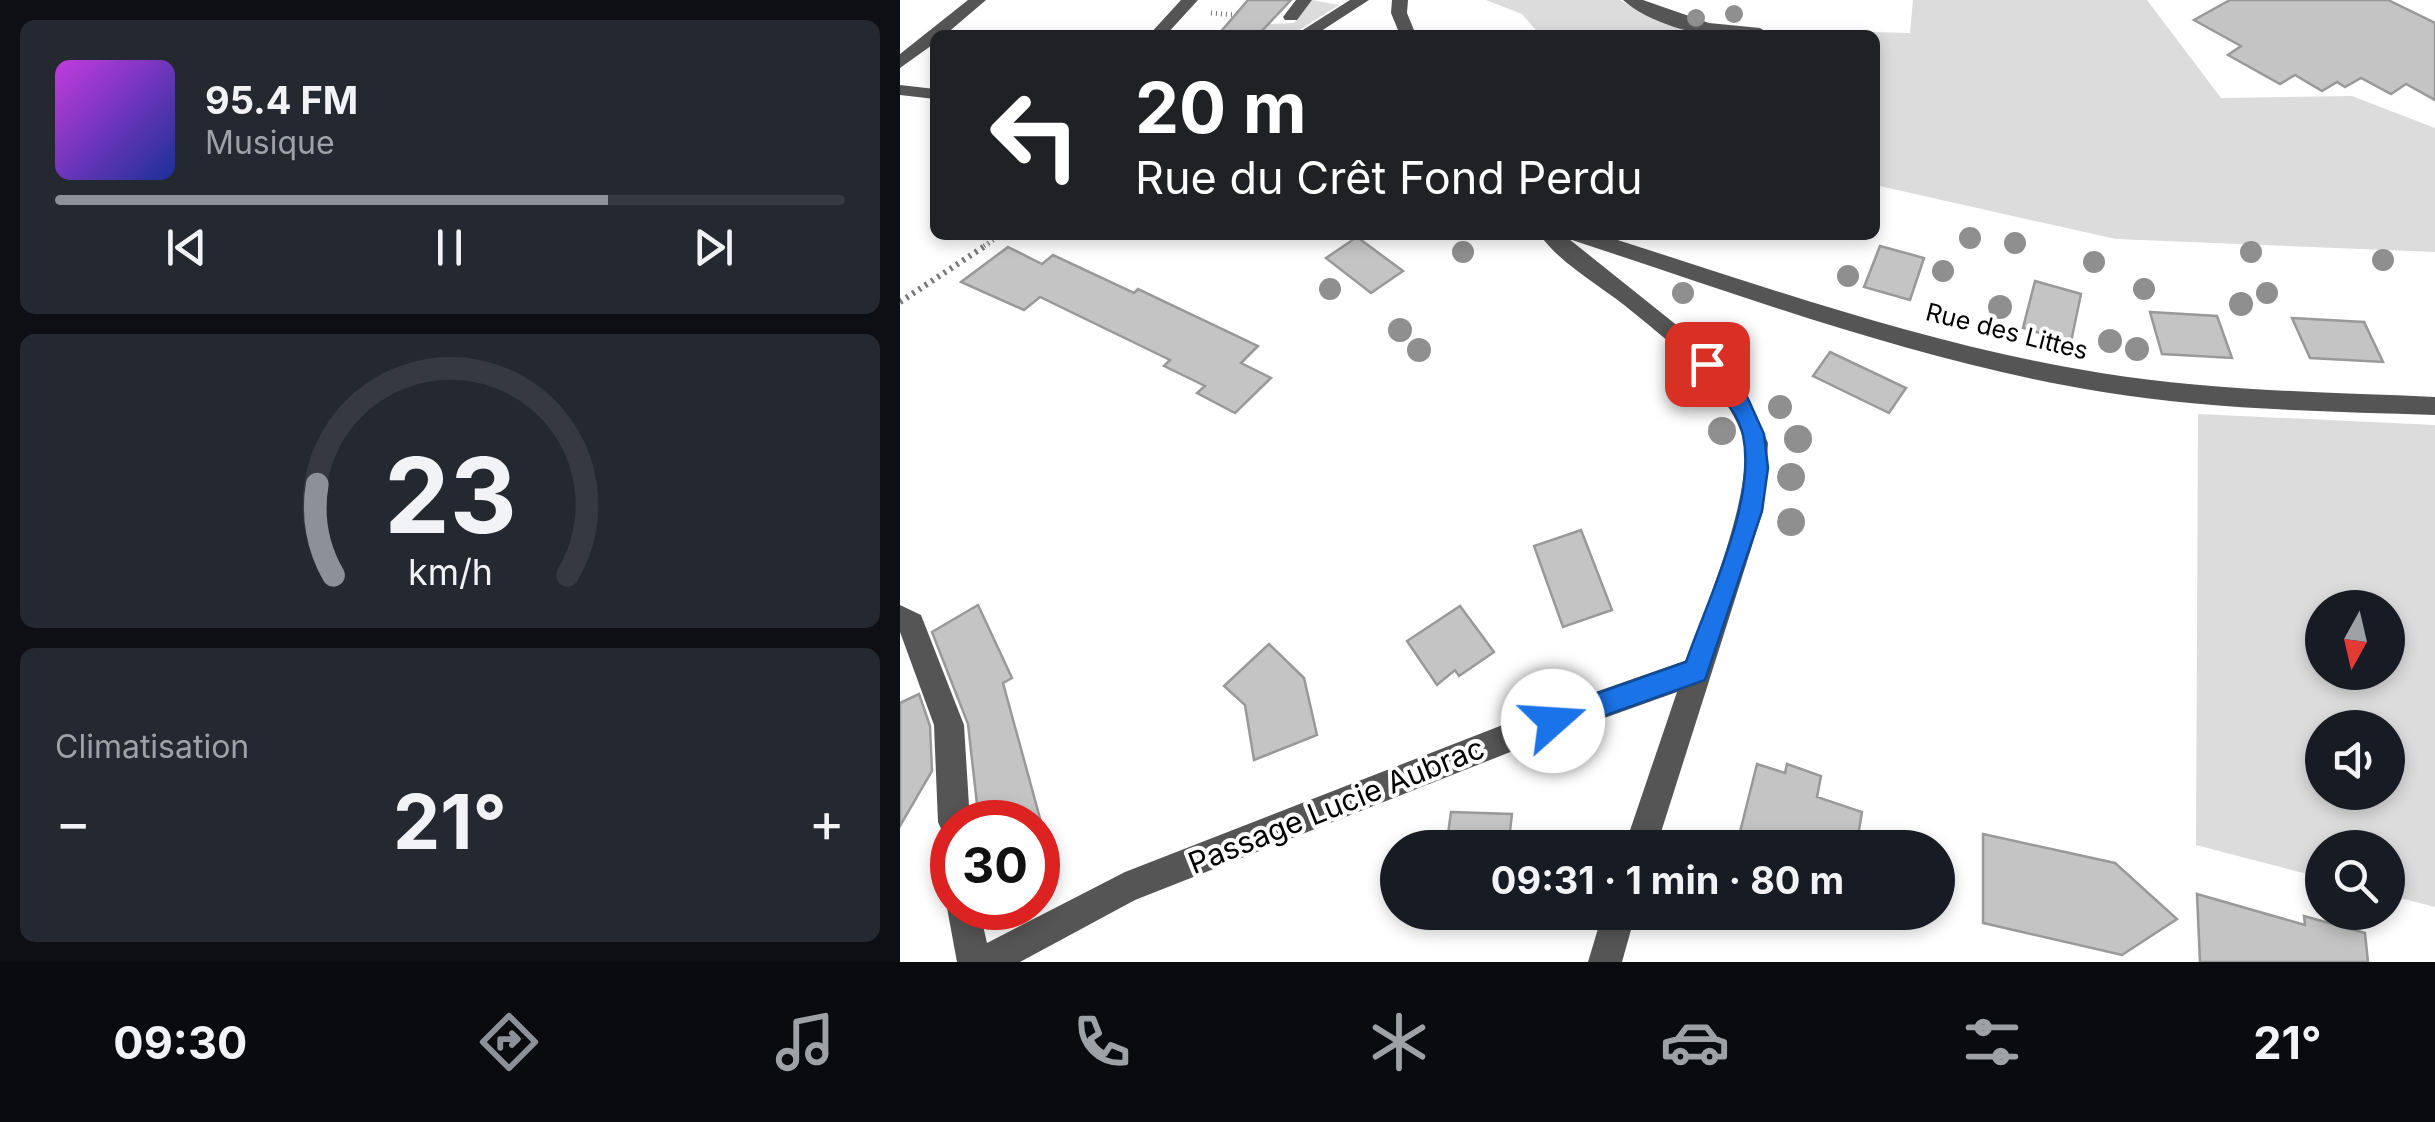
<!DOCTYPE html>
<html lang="fr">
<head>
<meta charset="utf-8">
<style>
  :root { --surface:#171b24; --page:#242831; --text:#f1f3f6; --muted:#9ea1a6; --line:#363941; --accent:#8c9099 }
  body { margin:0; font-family:Inter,sans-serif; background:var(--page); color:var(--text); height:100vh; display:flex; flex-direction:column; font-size:38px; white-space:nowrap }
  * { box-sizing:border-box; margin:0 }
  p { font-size:32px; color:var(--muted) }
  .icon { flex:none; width:55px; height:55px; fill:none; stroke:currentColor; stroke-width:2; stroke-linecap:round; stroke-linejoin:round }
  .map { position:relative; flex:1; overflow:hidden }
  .panel { display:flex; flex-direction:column; gap:20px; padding:20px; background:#0d0f14; width:900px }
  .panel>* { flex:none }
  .hud { position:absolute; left:30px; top:30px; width:950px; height:210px; border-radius:15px; box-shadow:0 5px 15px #0003; background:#202124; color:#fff; overflow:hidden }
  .needle { width:65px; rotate:188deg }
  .buttons { position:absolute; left:1405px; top:590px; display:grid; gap:20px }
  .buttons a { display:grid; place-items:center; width:100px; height:100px; border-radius:50%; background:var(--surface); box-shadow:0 5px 15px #0003; font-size:50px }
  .speed { position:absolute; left:30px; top:800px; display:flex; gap:20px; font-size:50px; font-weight:700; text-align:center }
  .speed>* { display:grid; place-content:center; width:130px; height:130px; border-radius:50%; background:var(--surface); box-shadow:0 5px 15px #0003; line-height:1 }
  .speed .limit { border:15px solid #d22; background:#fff; color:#111 }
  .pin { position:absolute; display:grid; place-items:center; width:85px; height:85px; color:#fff; margin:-42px; border-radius:20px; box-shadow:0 5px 15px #0006 }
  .me { position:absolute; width:110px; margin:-55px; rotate:71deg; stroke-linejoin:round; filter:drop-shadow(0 0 8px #0008) }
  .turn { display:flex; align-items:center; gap:35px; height:210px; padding:0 40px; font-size:45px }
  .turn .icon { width:130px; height:130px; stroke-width:2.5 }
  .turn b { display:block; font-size:70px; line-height:85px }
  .big { font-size:75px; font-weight:700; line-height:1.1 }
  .panel .card { flex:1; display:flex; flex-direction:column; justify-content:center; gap:15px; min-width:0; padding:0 35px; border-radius:15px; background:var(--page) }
  .panel .dial { align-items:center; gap:0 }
  .dial svg { height:260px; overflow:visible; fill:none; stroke:var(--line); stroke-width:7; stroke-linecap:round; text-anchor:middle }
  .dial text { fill:var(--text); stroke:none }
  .song { display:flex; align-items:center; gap:30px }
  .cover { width:120px; height:120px; border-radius:15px; background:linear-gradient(135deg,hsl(290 70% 55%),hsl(230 70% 35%)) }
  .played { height:10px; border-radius:5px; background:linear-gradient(90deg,var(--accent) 70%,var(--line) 70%) }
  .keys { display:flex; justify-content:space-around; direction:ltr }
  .heat { display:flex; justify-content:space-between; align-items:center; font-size:55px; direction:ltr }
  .trip { position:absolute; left:480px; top:830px; width:575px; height:100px; border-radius:50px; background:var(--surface); box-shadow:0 5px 15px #0003; font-weight:700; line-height:100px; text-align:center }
  .tabs { display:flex; height:160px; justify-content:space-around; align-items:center; background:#090b0e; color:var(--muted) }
  .tabs .icon { width:70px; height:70px }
  .tabs .on { color:var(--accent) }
  .tabs b { font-size:45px; color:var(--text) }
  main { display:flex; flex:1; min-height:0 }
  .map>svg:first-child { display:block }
</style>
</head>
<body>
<main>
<section class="panel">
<div class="card">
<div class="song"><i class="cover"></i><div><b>95.4 FM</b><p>Musique</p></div></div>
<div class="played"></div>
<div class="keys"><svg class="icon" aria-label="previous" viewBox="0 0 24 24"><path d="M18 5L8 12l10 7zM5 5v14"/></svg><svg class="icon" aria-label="pause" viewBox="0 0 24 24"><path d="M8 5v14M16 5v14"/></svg><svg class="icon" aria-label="next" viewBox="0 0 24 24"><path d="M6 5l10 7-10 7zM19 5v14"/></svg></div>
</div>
<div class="card dial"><svg viewBox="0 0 100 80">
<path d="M14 69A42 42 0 1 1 86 69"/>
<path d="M14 69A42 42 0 0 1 9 41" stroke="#8c9099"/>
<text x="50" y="56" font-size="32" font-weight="700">23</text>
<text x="50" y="72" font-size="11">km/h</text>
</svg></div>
<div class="card"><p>Climatisation</p>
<div class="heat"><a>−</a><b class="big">21°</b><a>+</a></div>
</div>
</section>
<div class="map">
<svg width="1535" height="962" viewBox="0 0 1535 962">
  <rect width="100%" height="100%" fill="#fff"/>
  <!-- green -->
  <path fill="#dcdcdc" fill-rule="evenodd" d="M 412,0 L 439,5 L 391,35 L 358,35 L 367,24 L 394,23 Z
    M 586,0 L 720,0 L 757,21 L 805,35 L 640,35 L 622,14 Z
    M 1013,0 L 1247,0 L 1321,98 L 1452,96 L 1535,128 L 1535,252 L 1216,239 L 975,185 L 975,35 L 887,35 L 886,30 L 1010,33 Z
    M 1298,414 L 1535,425 L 1535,907 L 1488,895 L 1488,848 L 1422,848 L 1422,878 L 1296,845 ZM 1422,608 L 1488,608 L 1488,672 L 1422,672 ZM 1422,728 L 1488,728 L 1488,792 L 1422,792 Z"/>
  <!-- building -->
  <path fill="#c4c4c4" stroke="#999" stroke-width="2.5" d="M 348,0 L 391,0 L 358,35 L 318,35 Z
    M 1330,0 L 1488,0 L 1535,23 L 1535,100 L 1506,84 L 1491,94 L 1461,78 L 1445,87 L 1437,82 L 1422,91 L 1395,75 L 1380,84 L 1328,55 L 1341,46 L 1294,20 Z
    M 457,237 L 503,271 L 471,293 L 426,258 Z
    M 980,246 L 1024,258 L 1010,300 L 964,287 Z
    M 108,247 L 142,264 L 153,255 L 234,293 L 238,289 L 358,346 L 341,363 L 371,378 L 335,413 L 297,393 L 305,386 L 264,366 L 270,360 L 140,297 L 124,310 L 61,282 Z
    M 1135,281 L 1181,294 L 1171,342 L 1123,328 Z
    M 1250,312 L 1317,316 L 1332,358 L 1262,354 Z
    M 1392,318 L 1464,322 L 1483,362 L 1410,358 Z
    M 930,352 L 1006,388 L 989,413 L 913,376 Z
    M 681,530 L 712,610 L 663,627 L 634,546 Z
    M 78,605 L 112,678 L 103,683 L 141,822 L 79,822 L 68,724 L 32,632 Z
    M 560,606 L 594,652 L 559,676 L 555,670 L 537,685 L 507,641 Z
    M 369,644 L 404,678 L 417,735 L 354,760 L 345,705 L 324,686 Z
    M 19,694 L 30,726 L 32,771 L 0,826 L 0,703 Z
    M 857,764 L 885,773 L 887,764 L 921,776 L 917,797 L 962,812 L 956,848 L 836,848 Z
    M 551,812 L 612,814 L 608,848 L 546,848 Z
    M 1083,834 L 1215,863 L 1277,919 L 1222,955 L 1083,923 Z
    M 1297,894 L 1405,925 L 1404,916 L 1465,933 L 1468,962 L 1300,962 Z"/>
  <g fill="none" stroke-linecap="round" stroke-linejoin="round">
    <!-- path-far1 -->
    <path stroke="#777" stroke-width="5" stroke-dasharray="1 4" stroke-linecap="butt" d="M 311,13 L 335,15
      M 84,246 L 101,235"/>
    <!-- path -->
    <path stroke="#777" stroke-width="6" stroke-dasharray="2.5 5" stroke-linecap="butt" d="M 0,302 L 88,244"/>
    <!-- minor -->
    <path fill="#555" fill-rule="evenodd" d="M 68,0 L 86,0 L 45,35 L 35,35 L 35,43 L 0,68 L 0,54 Z
      M 281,0 L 298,0 L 266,35 L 249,35 Z
      M 396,0 L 412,0 L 397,20 L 385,20 L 383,17 Z
      M 450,0 L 469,0 L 415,35 L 395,35 Z
      M 492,0 L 508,0 L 507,13 L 516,35 L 500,35 L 491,13 Z
      M 723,0 L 743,0 L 809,23 L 860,28 L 868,33 C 828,45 755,29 723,0 Z
      M 0,85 L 35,89 L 35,99 L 0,95 Z
      M 640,235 L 664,235 L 804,347 L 850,401 L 868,443 L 863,511 L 756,848 L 724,848 L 777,692 L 618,749 L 235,900 L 120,962 L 57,962 L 47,908 L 52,896 L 52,908 L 79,908 L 87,943 L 225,872 L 618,719 L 787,660 C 805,607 859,483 841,432 C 823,383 773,345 734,313 C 705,288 662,266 640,235 Z
      M 669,235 L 702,235 C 866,287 1031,346 1201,373 C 1311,391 1424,392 1535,397 L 1535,415 C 1424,411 1313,410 1203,392 C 1022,363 846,297 672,240 Z
      M 0,605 L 21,615 L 64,725 L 70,822 L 52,822 L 52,837 L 43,833 L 38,822 L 34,725 L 0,632 Z
      M 703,912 L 736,912 L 722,962 L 688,962 Z"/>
  </g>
  <!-- trees -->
  <g fill="#8f8f8f">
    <circle cx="834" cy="14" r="9"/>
    <circle cx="796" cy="18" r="9"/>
    <circle cx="1070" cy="238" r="11"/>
    <circle cx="1115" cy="243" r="11"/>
    <circle cx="563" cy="252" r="11"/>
    <circle cx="1351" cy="252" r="11"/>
    <circle cx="1483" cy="260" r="11"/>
    <circle cx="1194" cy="262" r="11"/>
    <circle cx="1043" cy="271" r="11"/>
    <circle cx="948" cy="276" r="11"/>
    <circle cx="430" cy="289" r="11"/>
    <circle cx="1244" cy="289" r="11"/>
    <circle cx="783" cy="293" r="11"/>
    <circle cx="1367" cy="293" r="11"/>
    <circle cx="1341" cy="304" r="12"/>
    <circle cx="1100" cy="307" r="12"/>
    <circle cx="500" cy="330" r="12"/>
    <circle cx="1210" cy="341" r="12"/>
    <circle cx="1237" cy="349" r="12"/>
    <circle cx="519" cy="350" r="12"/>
    <circle cx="880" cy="407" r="12"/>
    <circle cx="822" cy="431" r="14"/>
    <circle cx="898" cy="439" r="14"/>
    <circle cx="891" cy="477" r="14"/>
    <circle cx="891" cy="522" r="14"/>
  </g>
  <!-- route -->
  <path fill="#1a73e8" stroke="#114b97" stroke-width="2.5" d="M 807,356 L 844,390 L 864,434 L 868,468 L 862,511 L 805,680 L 653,734 L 644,730 L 640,721 L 644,712 L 786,662 C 808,599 857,501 843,435 C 836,405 811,389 796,364 Z"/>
  <g text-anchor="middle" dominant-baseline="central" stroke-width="8" stroke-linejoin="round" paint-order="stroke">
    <!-- street labels -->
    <g font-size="25" fill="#000" stroke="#fff">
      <text transform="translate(1107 331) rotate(14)">Rue des Littes</text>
    </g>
    <!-- near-street labels -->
    <g font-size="30" fill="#000" stroke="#fff">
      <text transform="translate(436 805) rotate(-22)">Passage Lucie Aubrac</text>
    </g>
  </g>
</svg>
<div class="buttons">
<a><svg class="needle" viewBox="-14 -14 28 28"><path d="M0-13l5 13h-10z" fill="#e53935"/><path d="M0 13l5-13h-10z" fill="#9ea1a6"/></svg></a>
<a><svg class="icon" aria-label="sound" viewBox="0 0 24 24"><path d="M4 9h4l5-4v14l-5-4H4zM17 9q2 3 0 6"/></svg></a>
<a><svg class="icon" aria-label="search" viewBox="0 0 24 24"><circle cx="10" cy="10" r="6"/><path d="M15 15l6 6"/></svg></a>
</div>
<div class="speed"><div class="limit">30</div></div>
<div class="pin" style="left:807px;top:364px;background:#d93025"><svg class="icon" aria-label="arrive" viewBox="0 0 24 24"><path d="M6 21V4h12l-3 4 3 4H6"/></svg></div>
<svg class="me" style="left:653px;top:721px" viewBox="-20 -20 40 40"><circle r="19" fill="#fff"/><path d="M0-13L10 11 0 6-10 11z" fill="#1a73e8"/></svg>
<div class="trip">09:31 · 1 min · 80 m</div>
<div class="hud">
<div class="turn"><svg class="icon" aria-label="left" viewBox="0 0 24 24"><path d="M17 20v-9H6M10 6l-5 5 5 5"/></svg><div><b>20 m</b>Rue du Crêt Fond Perdu</div></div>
</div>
</div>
</main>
<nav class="tabs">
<b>09:30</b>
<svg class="icon on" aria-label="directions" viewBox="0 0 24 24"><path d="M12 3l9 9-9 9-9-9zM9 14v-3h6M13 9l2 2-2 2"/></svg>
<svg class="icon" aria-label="music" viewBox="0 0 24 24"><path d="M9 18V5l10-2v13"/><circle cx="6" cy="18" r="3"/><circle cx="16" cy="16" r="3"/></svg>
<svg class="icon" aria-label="phone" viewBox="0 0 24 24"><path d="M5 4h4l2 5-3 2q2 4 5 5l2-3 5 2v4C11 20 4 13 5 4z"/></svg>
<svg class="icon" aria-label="climate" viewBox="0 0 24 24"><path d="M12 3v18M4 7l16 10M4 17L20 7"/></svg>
<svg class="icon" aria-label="car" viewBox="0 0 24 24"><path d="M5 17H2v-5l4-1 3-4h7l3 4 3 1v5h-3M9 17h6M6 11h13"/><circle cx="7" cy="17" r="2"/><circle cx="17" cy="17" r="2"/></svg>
<svg class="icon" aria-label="filters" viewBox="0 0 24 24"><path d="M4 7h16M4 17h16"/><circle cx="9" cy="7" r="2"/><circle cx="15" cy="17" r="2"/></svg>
<b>21°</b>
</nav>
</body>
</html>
